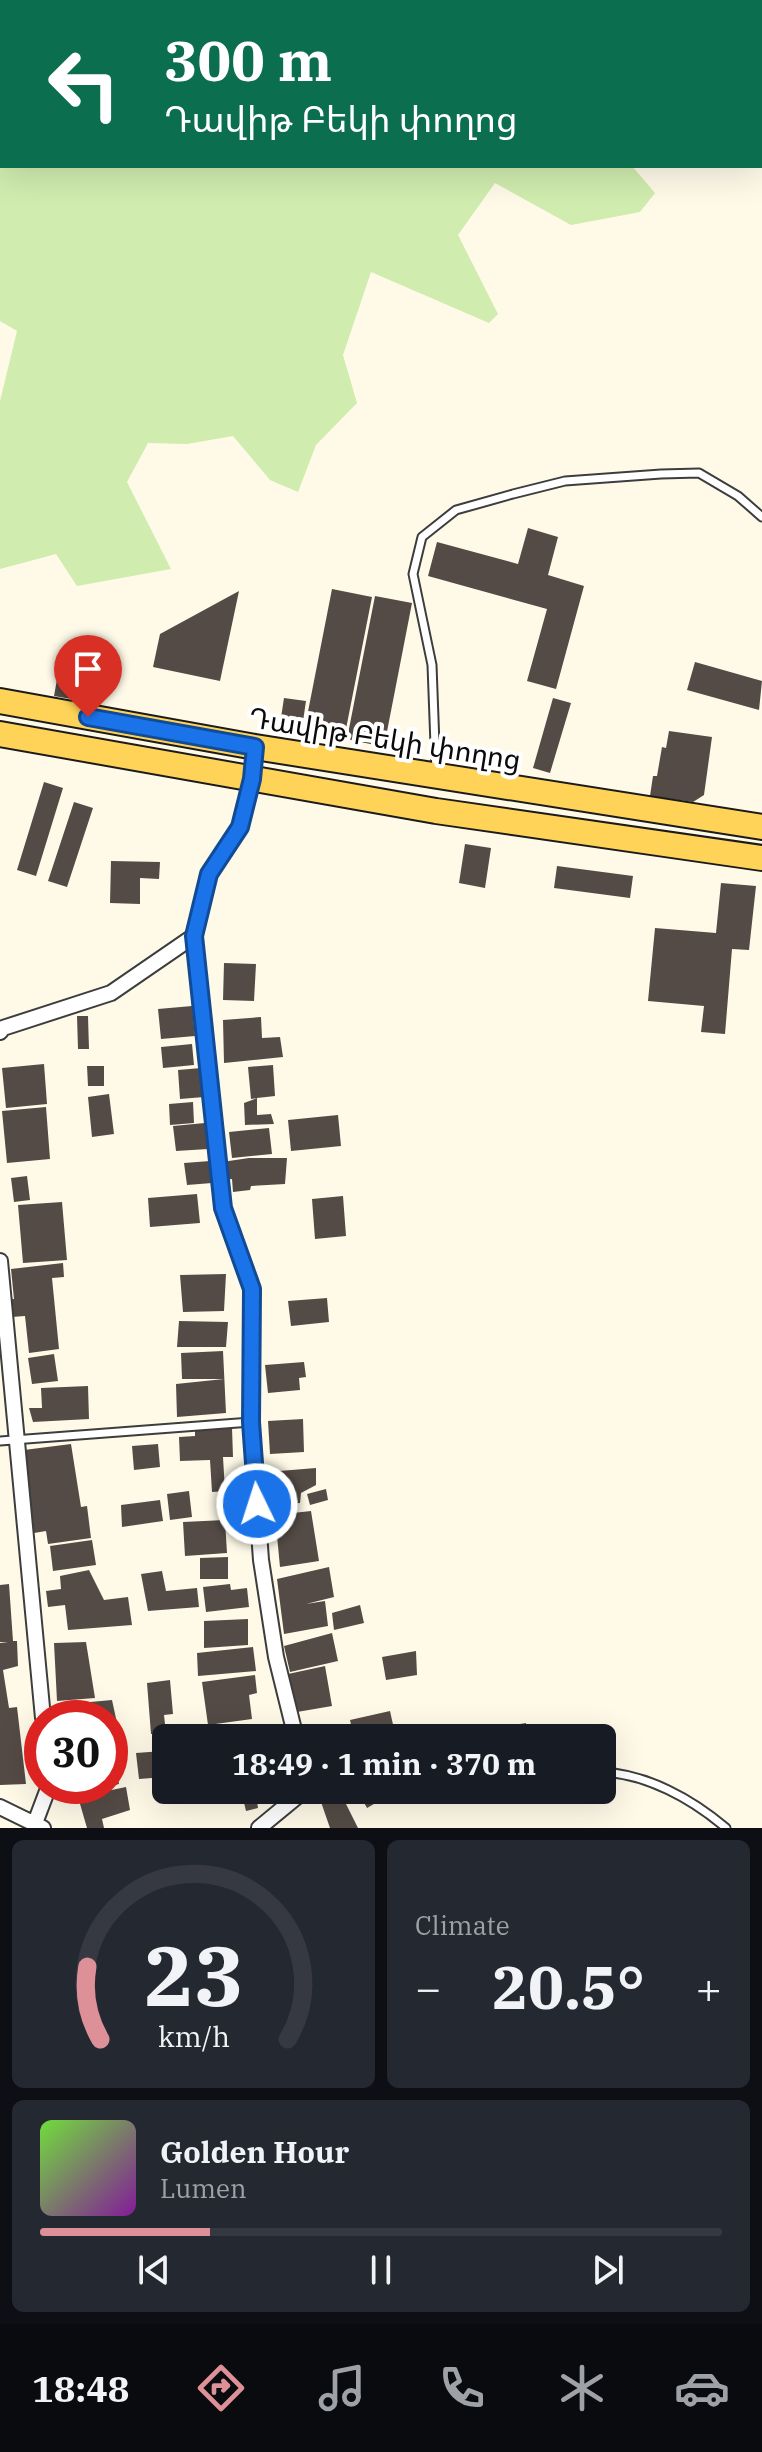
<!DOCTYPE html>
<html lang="en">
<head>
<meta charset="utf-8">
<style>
  :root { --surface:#171b24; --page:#242831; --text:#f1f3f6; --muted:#9ea1a6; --line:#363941; --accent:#dd9097 }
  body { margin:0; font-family:"IBM Plex Serif","Noto Sans Armenian",serif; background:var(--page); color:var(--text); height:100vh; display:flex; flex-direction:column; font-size:30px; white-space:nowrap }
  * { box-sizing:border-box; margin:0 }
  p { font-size:26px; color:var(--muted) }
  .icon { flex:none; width:44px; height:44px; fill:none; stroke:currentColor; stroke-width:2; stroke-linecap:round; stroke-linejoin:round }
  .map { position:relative; height:1828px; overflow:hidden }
  .panel { display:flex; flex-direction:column; gap:12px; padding:12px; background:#0d0f14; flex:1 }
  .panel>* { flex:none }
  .banner { position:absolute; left:0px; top:0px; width:762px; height:168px; box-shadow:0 8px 32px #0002; background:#0b6e4f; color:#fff; overflow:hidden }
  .speed { position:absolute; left:24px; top:1700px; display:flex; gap:16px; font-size:40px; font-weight:700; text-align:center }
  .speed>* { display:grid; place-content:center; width:104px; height:104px; border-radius:50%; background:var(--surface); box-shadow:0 8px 32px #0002; line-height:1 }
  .speed .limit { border:12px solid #d22; background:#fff; color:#111 }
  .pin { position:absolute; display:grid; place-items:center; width:68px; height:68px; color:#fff; margin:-82px -34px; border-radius:50% 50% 50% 0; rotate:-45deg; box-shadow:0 0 8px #0007 }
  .pin .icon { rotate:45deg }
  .me { position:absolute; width:88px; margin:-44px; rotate:356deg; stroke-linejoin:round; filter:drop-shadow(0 0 6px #0008) }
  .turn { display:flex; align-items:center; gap:28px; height:168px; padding:0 32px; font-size:36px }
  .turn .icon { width:104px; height:104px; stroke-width:2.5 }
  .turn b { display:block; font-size:56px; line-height:68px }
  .big { font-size:60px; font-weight:700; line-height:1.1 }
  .panel .tile { flex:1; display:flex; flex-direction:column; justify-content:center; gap:12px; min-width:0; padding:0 28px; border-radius:12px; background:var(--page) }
  .panel .dial { align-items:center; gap:0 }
  .dial svg { height:208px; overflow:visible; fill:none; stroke:var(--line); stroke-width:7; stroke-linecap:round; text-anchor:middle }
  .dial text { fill:var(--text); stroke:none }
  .song { display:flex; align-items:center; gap:24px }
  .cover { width:96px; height:96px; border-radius:12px; background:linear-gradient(135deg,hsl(100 70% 55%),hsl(290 70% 35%)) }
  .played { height:8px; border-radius:4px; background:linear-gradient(90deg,var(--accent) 25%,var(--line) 25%) }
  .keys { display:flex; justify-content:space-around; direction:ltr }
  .heat { display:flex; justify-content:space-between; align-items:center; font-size:44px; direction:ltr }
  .panel .tiles { flex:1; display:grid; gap:12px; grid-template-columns:1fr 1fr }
  .tile:last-child { grid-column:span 2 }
  .trip { position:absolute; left:152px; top:1724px; width:464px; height:80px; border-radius:12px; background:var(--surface); box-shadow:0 8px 32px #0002; font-weight:700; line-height:80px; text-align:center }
  .tabs { display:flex; height:128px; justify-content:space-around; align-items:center; background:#090b0e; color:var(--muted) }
  .tabs .icon { width:56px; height:56px }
  .tabs .on { color:var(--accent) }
  .tabs b { font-size:36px; color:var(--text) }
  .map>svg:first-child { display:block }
</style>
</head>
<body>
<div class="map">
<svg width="762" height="1828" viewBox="0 0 762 1828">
  <rect width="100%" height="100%" fill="#fffae8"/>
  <!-- green -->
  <path fill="#d0ecae" d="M 0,0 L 615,0 L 2,2 L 2,166 L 632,166 L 655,193 L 640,212 L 571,225 L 495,183 L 458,235 L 498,314 L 489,323 L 371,272 L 343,355 L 357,403 L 316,445 L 298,492 L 270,480 L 233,436 L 187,444 L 148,443 L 127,482 L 171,569 L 77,586 L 56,554 L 0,569 L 0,401 L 17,331 L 0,321 Z"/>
  <!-- building -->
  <path fill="#544b46" d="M 528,528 L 558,537 L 548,575 L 584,586 L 556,689 L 527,681 L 547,609 L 428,576 L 437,542 L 518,564 Z
    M 332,589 L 372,597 L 344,739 L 304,732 Z
    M 239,591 L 220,681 L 153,667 L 160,634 Z
    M 375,596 L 412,603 L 384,747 L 347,739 Z
    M 62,652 L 85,657 L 77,700 L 54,696 Z
    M 695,662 L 762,681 L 759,710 L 687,690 Z
    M 284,698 L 306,701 L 302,728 L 280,724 Z
    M 553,698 L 571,703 L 550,773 L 533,768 Z
    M 669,731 L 712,737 L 704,795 L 693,802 L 650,796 L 653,776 L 657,776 L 662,747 L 666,748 Z
    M 44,782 L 63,788 L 36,876 L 17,870 Z
    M 74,802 L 93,808 L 67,887 L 48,881 Z
    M 465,844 L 491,848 L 485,888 L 459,883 Z
    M 111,861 L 160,862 L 159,879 L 140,878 L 140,904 L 110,903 Z
    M 557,866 L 633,876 L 630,898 L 554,888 Z
    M 721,883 L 756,886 L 749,950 L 732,949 L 725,1034 L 701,1032 L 704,1006 L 648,1001 L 655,928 L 716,933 Z
    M 224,963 L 256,964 L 254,1001 L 223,1000 Z
    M 192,1006 L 195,1036 L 161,1039 L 158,1009 Z
    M 77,1016 L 88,1016 L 89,1049 L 78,1049 Z
    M 261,1017 L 262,1038 L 280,1037 L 283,1057 L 224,1063 L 223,1020 Z
    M 192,1044 L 194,1065 L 163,1068 L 161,1047 Z
    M 44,1064 L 47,1104 L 6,1108 L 2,1068 Z
    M 273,1065 L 275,1096 L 257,1098 L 257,1115 L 271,1114 L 274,1124 L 245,1125 L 244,1103 L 257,1098 L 251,1099 L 248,1067 Z
    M 87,1066 L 104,1066 L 104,1086 L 88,1086 Z
    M 201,1068 L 204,1097 L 180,1099 L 178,1070 Z
    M 109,1094 L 114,1134 L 92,1137 L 88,1097 Z
    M 193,1102 L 194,1123 L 170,1125 L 169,1104 Z
    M 46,1107 L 50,1159 L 7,1163 L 2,1111 Z
    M 338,1115 L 341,1146 L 291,1151 L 288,1120 Z
    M 205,1123 L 208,1149 L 176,1151 L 173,1126 Z
    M 269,1128 L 272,1154 L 232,1158 L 229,1132 Z
    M 249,1158 L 287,1158 L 285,1184 L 251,1186 L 250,1190 L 233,1192 L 232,1179 L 223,1180 L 222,1162 Z
    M 210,1161 L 212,1183 L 187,1185 L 184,1163 Z
    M 27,1176 L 30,1200 L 14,1202 L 11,1178 Z
    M 197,1194 L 200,1223 L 150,1227 L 148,1198 Z
    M 343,1196 L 346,1236 L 315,1239 L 312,1199 Z
    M 62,1202 L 67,1260 L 23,1263 L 18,1205 Z
    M 63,1263 L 64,1277 L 52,1278 L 59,1349 L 29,1353 L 25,1316 L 12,1317 L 10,1299 L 14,1299 L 11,1269 Z
    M 226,1274 L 224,1311 L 183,1312 L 180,1275 Z
    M 327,1298 L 329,1322 L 291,1326 L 288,1301 Z
    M 179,1321 L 228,1322 L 226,1347 L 177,1347 Z
    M 223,1351 L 226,1413 L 177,1417 L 176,1384 L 224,1379 L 182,1379 L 181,1353 Z
    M 54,1354 L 58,1381 L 32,1384 L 28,1358 Z
    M 304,1362 L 306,1377 L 299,1378 L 300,1390 L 268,1393 L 265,1365 Z
    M 88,1386 L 89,1419 L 33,1422 L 29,1408 L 42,1408 L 41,1388 Z
    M 303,1419 L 304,1452 L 270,1454 L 268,1421 Z
    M 217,1426 L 217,1429 L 232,1428 L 233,1457 L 223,1457 L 225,1491 L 212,1492 L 210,1460 L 180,1461 L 179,1437 L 195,1436 L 195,1428 Z
    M 71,1444 L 81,1507 L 87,1506 L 91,1538 L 48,1544 L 46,1531 L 34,1533 L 24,1450 Z
    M 158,1444 L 160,1467 L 134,1470 L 132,1446 Z
    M 316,1468 L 316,1485 L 301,1493 L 300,1503 L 280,1504 L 279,1471 Z
    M 326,1489 L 328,1500 L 310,1505 L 307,1494 Z
    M 189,1491 L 192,1517 L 170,1520 L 167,1494 Z
    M 160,1500 L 163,1521 L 122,1527 L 121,1505 Z
    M 311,1511 L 319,1561 L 280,1567 L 275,1515 Z
    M 225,1520 L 227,1553 L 185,1556 L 183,1522 Z
    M 92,1540 L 96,1565 L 53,1571 L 50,1546 Z
    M 228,1557 L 228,1579 L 200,1579 L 200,1558 Z
    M 329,1567 L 334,1597 L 306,1604 L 325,1601 L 328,1626 L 284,1634 L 277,1579 Z
    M 89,1570 L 104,1600 L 128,1597 L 132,1625 L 68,1630 L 65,1605 L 48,1607 L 46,1591 L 61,1589 L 60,1576 Z
    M 162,1571 L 166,1591 L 197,1588 L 199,1607 L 148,1611 L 141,1574 Z
    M 9,1584 L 13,1641 L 17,1641 L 18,1666 L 3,1670 L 9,1708 L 17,1707 L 26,1784 L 0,1785 L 0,1643 L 8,1642 L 0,1642 L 0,1585 Z
    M 230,1584 L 231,1590 L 247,1588 L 249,1607 L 206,1612 L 203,1587 Z
    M 360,1605 L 364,1623 L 334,1630 L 332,1613 Z
    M 248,1619 L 248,1645 L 204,1648 L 204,1621 Z
    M 332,1633 L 338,1661 L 290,1672 L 284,1646 Z
    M 86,1642 L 95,1698 L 57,1701 L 54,1643 Z
    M 253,1647 L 256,1671 L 198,1676 L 197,1653 Z
    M 416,1651 L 417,1675 L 386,1680 L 382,1657 Z
    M 325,1666 L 332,1706 L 297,1712 L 288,1674 Z
    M 255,1675 L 257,1693 L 249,1695 L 252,1719 L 208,1725 L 202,1682 Z
    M 170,1680 L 173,1714 L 164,1715 L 166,1733 L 151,1734 L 147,1683 Z
    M 112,1700 L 117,1723 L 110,1724 L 110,1718 L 60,1718 L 58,1705 Z
    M 390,1711 L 396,1738 L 354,1738 L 350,1720 Z
    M 526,1723 L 528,1738 L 491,1738 L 490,1729 Z
    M 329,1724 L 330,1732 L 338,1733 L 338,1738 L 316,1738 L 315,1727 Z
    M 260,1727 L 261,1738 L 229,1738 Z
    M 163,1751 L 165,1777 L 139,1779 L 136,1753 Z
    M 110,1759 L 115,1759 L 119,1784 L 110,1786 Z
    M 62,1786 L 104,1786 L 105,1787 L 65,1796 Z
    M 126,1787 L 130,1810 L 102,1819 L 104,1828 L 87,1828 L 78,1797 Z
    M 241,1790 L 262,1790 L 264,1800 L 257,1801 L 258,1808 L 246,1811 Z
    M 357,1790 L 398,1790 L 367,1808 Z
    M 340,1792 L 358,1828 L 330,1828 L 321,1802 Z"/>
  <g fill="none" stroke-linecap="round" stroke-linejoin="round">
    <!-- lane casing -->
    <g stroke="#3d3d3d" stroke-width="11">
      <path id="lane" d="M 436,772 L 432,665 L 413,574 L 422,537 L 456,510 L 513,494 L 565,481 L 661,474 L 699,473 L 738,496 L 762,517
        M 0,1441 L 251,1422
        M 602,1772 C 647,1774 692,1799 726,1828"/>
    </g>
    <!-- street casing -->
    <g stroke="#3d3d3d" stroke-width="18">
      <path id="street" d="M 255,747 L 252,779 L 240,827 L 209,874 L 194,936 L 223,1208 L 252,1289 L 251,1422 L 261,1560 L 276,1657 L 296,1738
        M 0,1032 L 3,1028 L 111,993 L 194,936
        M 0,1261 L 43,1718
        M 0,1807 L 43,1828
        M 35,1823 L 49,1786
        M 259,1828 L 305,1790"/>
    </g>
    <!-- primary casing -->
    <g stroke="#1b1b1b" stroke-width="28">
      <path id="primary" d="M 0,701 L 255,747 L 762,827
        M 0,734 L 436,811 L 762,858"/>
    </g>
    <!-- lane -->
    <use href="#lane" stroke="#fff" stroke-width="7"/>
    <!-- street -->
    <use href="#street" stroke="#fff" stroke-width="14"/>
    <!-- primary -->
    <use href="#primary" stroke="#ffd358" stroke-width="24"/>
  </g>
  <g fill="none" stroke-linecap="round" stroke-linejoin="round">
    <!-- route casing -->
    <g stroke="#114b97" stroke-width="20">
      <path id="route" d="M 88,717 L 255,747 L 252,779 L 240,827 L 209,874 L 194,936 L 223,1208 L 252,1289 L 251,1422 L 257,1504"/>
    </g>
    <!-- route -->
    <use href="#route" stroke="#1a73e8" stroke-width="14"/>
  </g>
  <g text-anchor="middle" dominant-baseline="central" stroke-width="8" stroke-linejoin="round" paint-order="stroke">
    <!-- street labels -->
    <g font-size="28" fill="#0a0a0a" stroke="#fff">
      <text transform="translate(385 738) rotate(9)">Դավիթ Բեկի փողոց</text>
    </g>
  </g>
</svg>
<div class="speed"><div class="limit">30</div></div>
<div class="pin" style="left:88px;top:717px;background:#d93025"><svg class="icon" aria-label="arrive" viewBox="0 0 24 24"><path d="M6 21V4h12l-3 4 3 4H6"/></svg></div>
<svg class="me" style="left:257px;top:1504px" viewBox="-20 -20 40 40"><circle r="17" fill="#1a73e8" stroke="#fff" stroke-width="3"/><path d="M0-11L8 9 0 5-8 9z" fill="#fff"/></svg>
<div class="trip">18:49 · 1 min · 370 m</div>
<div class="banner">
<div class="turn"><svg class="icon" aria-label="left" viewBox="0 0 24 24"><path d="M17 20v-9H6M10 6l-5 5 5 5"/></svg><div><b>300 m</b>Դավիթ Բեկի փողոց</div></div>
</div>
</div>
<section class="panel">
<div class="tiles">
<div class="tile dial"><svg viewBox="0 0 100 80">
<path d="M14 69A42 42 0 1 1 86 69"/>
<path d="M14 69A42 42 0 0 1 9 41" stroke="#dd9097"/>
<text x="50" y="56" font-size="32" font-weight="700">23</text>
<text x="50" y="72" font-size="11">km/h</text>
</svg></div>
<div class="tile"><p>Climate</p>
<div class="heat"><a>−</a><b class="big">20.5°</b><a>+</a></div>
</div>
<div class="tile">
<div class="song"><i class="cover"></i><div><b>Golden Hour</b><p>Lumen</p></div></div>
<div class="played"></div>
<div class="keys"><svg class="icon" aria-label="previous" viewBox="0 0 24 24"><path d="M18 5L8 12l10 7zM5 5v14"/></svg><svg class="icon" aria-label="pause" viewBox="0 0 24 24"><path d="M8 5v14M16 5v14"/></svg><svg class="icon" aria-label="next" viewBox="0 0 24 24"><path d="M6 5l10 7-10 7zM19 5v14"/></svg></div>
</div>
</div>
</section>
<nav class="tabs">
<b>18:48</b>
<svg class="icon on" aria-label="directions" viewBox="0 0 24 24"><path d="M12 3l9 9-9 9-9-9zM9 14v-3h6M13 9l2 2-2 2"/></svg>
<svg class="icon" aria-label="music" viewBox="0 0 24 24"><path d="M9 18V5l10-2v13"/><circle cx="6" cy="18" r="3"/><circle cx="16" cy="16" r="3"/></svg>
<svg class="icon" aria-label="phone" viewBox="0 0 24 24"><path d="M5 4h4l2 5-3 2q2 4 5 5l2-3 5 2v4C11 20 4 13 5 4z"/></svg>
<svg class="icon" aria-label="climate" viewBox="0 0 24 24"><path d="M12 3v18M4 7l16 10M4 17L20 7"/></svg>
<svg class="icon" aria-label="car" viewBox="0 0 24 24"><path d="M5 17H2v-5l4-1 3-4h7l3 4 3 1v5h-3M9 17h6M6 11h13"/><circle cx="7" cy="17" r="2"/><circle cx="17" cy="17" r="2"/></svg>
</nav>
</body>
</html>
